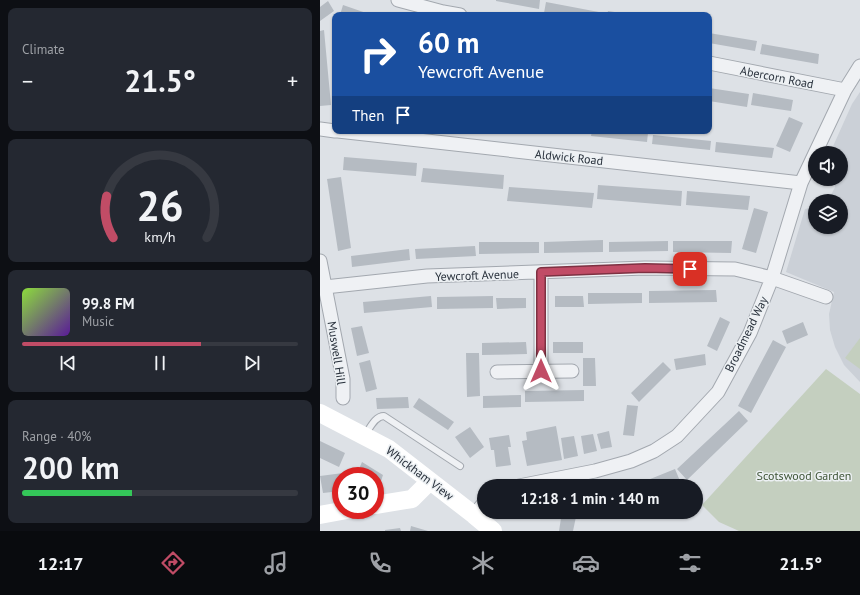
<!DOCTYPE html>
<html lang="en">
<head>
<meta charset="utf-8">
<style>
  :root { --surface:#171b24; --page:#242831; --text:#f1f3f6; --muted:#9ea1a6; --line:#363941; --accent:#c14c66 }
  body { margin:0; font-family:"PT Sans",sans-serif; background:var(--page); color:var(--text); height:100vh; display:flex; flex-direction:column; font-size:15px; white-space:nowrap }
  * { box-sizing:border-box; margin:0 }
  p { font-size:13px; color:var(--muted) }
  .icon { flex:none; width:22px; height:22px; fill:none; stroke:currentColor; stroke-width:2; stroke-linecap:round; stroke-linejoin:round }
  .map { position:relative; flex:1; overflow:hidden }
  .side { display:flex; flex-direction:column; gap:8px; padding:8px; background:#0d0f14; width:320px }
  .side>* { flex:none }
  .top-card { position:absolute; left:12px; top:12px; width:380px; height:122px; border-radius:8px; box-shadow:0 1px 3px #0004; background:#1a4fa0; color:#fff; overflow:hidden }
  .tools { position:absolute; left:488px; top:146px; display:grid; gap:8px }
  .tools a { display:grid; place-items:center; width:40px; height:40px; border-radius:50%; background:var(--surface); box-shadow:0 1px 3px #0004; font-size:20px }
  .speed { position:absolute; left:12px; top:467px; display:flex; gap:8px; font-size:20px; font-weight:700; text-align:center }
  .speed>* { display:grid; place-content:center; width:52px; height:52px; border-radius:50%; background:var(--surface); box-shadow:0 1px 3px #0004; line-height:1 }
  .speed .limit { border:6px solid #d22; background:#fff; color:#111 }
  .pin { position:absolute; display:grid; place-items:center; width:34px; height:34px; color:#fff; margin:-17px; border-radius:8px; box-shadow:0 2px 6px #0006 }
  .me { position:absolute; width:44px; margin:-22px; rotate:0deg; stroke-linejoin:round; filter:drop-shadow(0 0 3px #0008) }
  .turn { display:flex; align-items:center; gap:14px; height:84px; padding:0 20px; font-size:18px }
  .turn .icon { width:52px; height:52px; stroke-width:2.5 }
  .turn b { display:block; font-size:28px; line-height:34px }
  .then { display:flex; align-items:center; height:38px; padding:0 20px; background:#0003; gap:8px; font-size:15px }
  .big { font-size:30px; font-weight:600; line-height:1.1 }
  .side .card { flex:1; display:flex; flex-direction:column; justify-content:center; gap:6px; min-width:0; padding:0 14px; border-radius:8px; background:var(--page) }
  .side .dial { align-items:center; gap:0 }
  .dial svg { height:104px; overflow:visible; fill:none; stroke:var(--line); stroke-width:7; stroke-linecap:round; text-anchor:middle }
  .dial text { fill:var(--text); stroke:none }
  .song { display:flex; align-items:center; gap:12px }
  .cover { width:48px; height:48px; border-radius:6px; background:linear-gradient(135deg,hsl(90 70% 55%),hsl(270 70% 35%)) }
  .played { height:4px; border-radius:2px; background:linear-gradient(90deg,var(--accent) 65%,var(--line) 65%) }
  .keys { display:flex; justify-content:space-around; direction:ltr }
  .heat { display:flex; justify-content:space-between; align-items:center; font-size:22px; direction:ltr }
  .charge { height:6px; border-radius:3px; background:linear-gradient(90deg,#34c759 40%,var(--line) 0) }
  .trip { position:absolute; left:157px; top:479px; width:226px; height:40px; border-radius:20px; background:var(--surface); box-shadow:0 1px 3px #0004; font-weight:600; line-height:40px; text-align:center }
  .menu { display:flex; height:64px; justify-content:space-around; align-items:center; background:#090b0e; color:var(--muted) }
  .menu .icon { width:28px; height:28px }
  .menu .current { color:var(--accent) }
  .menu b { font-size:18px; color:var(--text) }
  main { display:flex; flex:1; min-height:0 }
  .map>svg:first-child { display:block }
</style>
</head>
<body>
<main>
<section class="side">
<div class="card"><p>Climate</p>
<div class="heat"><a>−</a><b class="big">21.5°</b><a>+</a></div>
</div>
<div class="card dial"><svg viewBox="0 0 100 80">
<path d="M14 69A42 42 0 1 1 86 69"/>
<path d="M14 69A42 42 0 0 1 9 37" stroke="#c14c66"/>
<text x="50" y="56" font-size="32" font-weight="700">26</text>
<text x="50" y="72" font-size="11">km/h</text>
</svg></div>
<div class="card">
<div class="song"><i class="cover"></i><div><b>99.8 FM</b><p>Music</p></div></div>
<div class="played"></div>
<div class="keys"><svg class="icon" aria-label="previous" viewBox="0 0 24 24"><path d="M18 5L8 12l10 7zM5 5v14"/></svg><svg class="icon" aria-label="pause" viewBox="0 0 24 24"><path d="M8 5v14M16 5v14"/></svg><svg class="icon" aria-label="next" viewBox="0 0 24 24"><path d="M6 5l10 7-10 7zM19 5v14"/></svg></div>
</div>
<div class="card"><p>Range · 40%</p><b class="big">200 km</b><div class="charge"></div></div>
</section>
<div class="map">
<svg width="540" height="531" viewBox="0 0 540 531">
  <rect width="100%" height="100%" fill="#dde1e6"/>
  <!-- built -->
  <path fill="#cbd0d7" d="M 540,92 L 540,382 L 524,365 L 515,347 L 510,330 L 509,314 L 514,292 L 466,272 L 485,209 L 495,207 L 495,227 L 521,227 L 521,201 L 507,201 L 509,199 L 515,187 L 514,179 L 521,179 L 521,153 L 510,153 L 532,104 Z"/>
  <!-- green -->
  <path fill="#c4cfbf" d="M 540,338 L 540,369 L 525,358 Z
    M 506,369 L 540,394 L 540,531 L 419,531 L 399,522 L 382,505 Z"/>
  <!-- building -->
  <path fill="#b5bbc2" d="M 176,0 L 220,0 L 219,9 L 176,1 Z
    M 8,1 L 14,11 L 0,21 L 0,7 Z
    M 226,2 L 284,13 L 284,15 L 237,15 L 224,13 Z
    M 23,5 L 52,15 L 20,15 Z
    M 288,11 L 308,14 L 308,15 L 287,15 Z
    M 4,30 L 11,105 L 0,106 L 0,31 Z
    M 389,33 L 437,41 L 435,51 L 389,43 Z
    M 442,44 L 499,54 L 498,64 L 440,54 Z
    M 389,88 L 429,94 L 427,107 L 389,101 Z
    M 433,93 L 473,100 L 471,111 L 431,105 Z
    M 469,117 L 483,123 L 470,152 L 456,146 Z
    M 272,131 L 312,131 L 328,133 L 327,142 L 271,136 Z
    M 333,135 L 391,141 L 390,150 L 332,144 Z
    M 396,142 L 454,148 L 452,158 L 395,152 Z
    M 24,157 L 97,163 L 96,176 L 23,170 Z
    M 103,168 L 184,175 L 183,189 L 101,182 Z
    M 21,177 L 31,248 L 18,251 L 7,179 Z
    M 278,185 L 362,191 L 361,206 L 277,199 Z
    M 189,187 L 274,193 L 272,208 L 187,201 Z
    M 367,191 L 430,196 L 428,210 L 366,205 Z
    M 434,208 L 448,212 L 436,253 L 422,249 Z
    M 283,240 L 283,252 L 224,253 L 224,242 Z
    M 348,241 L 348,251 L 289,252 L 289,242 Z
    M 353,241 L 412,241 L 411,253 L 353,252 Z
    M 159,242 L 219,242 L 219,253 L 159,254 Z
    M 155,246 L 156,256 L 96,259 L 95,249 Z
    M 89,249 L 90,260 L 32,267 L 31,256 Z
    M 396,290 L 397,302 L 329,303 L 329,291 Z
    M 268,293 L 322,293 L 322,303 L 268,304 Z
    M 111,296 L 112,307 L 44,313 L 43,302 Z
    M 173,296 L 173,308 L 117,309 L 117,297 Z
    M 235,296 L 263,296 L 264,307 L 235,307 Z
    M 176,298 L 206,298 L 206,308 L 177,309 Z
    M 400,317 L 410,322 L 397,351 L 387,346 Z
    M 483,322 L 488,335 L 467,344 L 462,331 Z
    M 42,326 L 49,353 L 37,356 L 31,328 Z
    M 453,340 L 466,347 L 431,413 L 418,406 Z
    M 206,342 L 207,354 L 162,355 L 162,343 Z
    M 233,342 L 263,342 L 263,353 L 233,353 Z
    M 146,353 L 159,353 L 160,396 L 147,397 Z
    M 385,354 L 386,365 L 356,370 L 354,359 Z
    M 263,358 L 275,358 L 276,386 L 263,386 Z
    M 50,360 L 57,389 L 46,392 L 39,363 Z
    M 343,362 L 351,370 L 319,402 L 311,393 Z
    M 264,390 L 264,401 L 205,402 L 205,391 Z
    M 201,395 L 201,407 L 163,408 L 163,396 Z
    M 88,397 L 89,408 L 57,409 L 56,398 Z
    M 99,398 L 134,422 L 128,430 L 93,407 Z
    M 307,405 L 318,406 L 314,436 L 303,435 Z
    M 419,411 L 428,421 L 367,480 L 357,469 Z
    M 236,426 L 242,460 L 207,466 L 202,441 L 207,440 L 206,432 Z
    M 150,427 L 164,447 L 150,458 L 135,437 Z
    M 289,431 L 292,447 L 281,449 L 277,434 Z
    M 273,434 L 277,451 L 264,454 L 261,436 Z
    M 189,435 L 191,447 L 188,447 L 191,465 L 176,467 L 174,450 L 171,450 L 169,438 Z
    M 254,436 L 258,456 L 244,459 L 241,438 Z
    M 0,441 L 25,453 L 19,467 L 0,458 Z
    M 42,462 L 63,475 L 59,487 L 55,488 L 55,476 L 36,476 Z
    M 355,469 L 360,481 L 346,486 L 313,486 Z
    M 23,473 L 23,476 L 21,476 L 21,491 L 3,493 L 0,476 Z
    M 242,512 L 257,512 L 253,531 L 239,531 Z
    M 91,526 L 108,531 L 90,531 Z
    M 80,528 L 81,531 L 65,531 L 65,530 Z"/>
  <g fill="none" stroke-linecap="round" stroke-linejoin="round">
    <!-- lane casing -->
    <g stroke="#a3a8af" stroke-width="8">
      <path id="lane" d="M 45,435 C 50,428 55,416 64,416 L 140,466"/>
    </g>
    <!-- street casing -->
    <g stroke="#a3a8af" stroke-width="15">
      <path id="street" d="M 78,0 L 123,12 L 140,15
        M 389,63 L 525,90
        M 0,129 L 15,131
        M 18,131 L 481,183
        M 0,261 L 23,379 L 23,398
        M 221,272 L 221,371
        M 5,287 L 107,276 L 325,268 L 415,269 L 452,278 L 506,297
        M 177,372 L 252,371
        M 199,486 L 275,471 L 311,461 L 334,451 L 357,436 L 398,392 L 430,333 L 452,278 L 481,183 L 525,90 L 540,66
        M 154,515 L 164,503"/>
    </g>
    <!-- lane -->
    <use href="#lane" stroke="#eff1f4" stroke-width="6"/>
    <!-- street -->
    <use href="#street" stroke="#eff1f4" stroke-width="13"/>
    <!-- secondary -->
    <path stroke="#fff" stroke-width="18" d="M 0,413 L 69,449 L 154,515 L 173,531
      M 55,505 L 92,499 L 110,481
      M 0,515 L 27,510"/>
  </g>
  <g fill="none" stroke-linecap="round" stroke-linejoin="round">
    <!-- route casing -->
    <g stroke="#7d3142" stroke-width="10">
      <path id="route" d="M 221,371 L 221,272 L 325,268 L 370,269"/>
    </g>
    <!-- route -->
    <use href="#route" stroke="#c14c66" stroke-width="7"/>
  </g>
  <g text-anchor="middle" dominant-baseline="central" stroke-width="3" stroke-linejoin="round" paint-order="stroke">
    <!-- street labels -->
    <g font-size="12" fill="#28303b" stroke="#ecf0f3">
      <text transform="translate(457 77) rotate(11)">Abercorn Road</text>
      <text transform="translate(249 157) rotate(6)">Aldwick Road</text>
      <text transform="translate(157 275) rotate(-2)">Yewcroft Avenue</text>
      <text transform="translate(426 334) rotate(-64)">Broadmead Way</text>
      <text transform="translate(17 353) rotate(81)">Muswell Hill</text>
      <text transform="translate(100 473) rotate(37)">Whickham View</text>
    </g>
    <!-- park labels -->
    <g font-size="12" fill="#3f5537" stroke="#ecf0f3">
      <text x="484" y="475">Scotswood Garden</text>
    </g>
  </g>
</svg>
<div class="tools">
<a><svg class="icon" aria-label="sound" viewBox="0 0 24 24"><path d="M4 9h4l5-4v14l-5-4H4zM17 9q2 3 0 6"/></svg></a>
<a><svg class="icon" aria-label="layers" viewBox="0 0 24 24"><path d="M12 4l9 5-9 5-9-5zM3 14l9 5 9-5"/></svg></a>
</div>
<div class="speed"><div class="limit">30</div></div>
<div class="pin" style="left:370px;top:269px;background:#d93025"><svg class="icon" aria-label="arrive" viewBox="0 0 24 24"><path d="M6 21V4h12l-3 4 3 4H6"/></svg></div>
<svg class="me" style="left:221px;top:371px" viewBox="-20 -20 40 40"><path d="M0-17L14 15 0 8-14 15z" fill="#c14c66" stroke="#fff" stroke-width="4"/></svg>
<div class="trip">12:18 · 1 min · 140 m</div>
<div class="top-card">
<div class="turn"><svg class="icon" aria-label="right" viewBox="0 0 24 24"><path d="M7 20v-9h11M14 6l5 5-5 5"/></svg><div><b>60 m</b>Yewcroft Avenue</div></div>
<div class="then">Then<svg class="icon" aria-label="arrive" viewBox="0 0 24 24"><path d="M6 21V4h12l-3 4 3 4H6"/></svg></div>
</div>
</div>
</main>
<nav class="menu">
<b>12:17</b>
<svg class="icon current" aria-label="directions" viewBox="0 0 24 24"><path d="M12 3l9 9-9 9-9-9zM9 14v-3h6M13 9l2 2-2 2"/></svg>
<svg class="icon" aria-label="music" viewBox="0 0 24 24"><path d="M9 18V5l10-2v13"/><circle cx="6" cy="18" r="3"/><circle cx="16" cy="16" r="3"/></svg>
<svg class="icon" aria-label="phone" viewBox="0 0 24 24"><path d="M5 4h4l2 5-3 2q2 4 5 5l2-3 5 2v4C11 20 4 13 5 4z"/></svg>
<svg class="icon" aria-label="climate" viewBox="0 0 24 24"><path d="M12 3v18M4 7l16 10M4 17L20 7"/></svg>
<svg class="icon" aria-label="car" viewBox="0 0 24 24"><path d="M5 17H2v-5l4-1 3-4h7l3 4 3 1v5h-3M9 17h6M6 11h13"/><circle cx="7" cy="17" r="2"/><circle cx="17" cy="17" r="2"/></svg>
<svg class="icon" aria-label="filters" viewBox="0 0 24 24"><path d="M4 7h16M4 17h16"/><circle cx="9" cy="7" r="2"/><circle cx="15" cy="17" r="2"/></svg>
<b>21.5°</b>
</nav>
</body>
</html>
